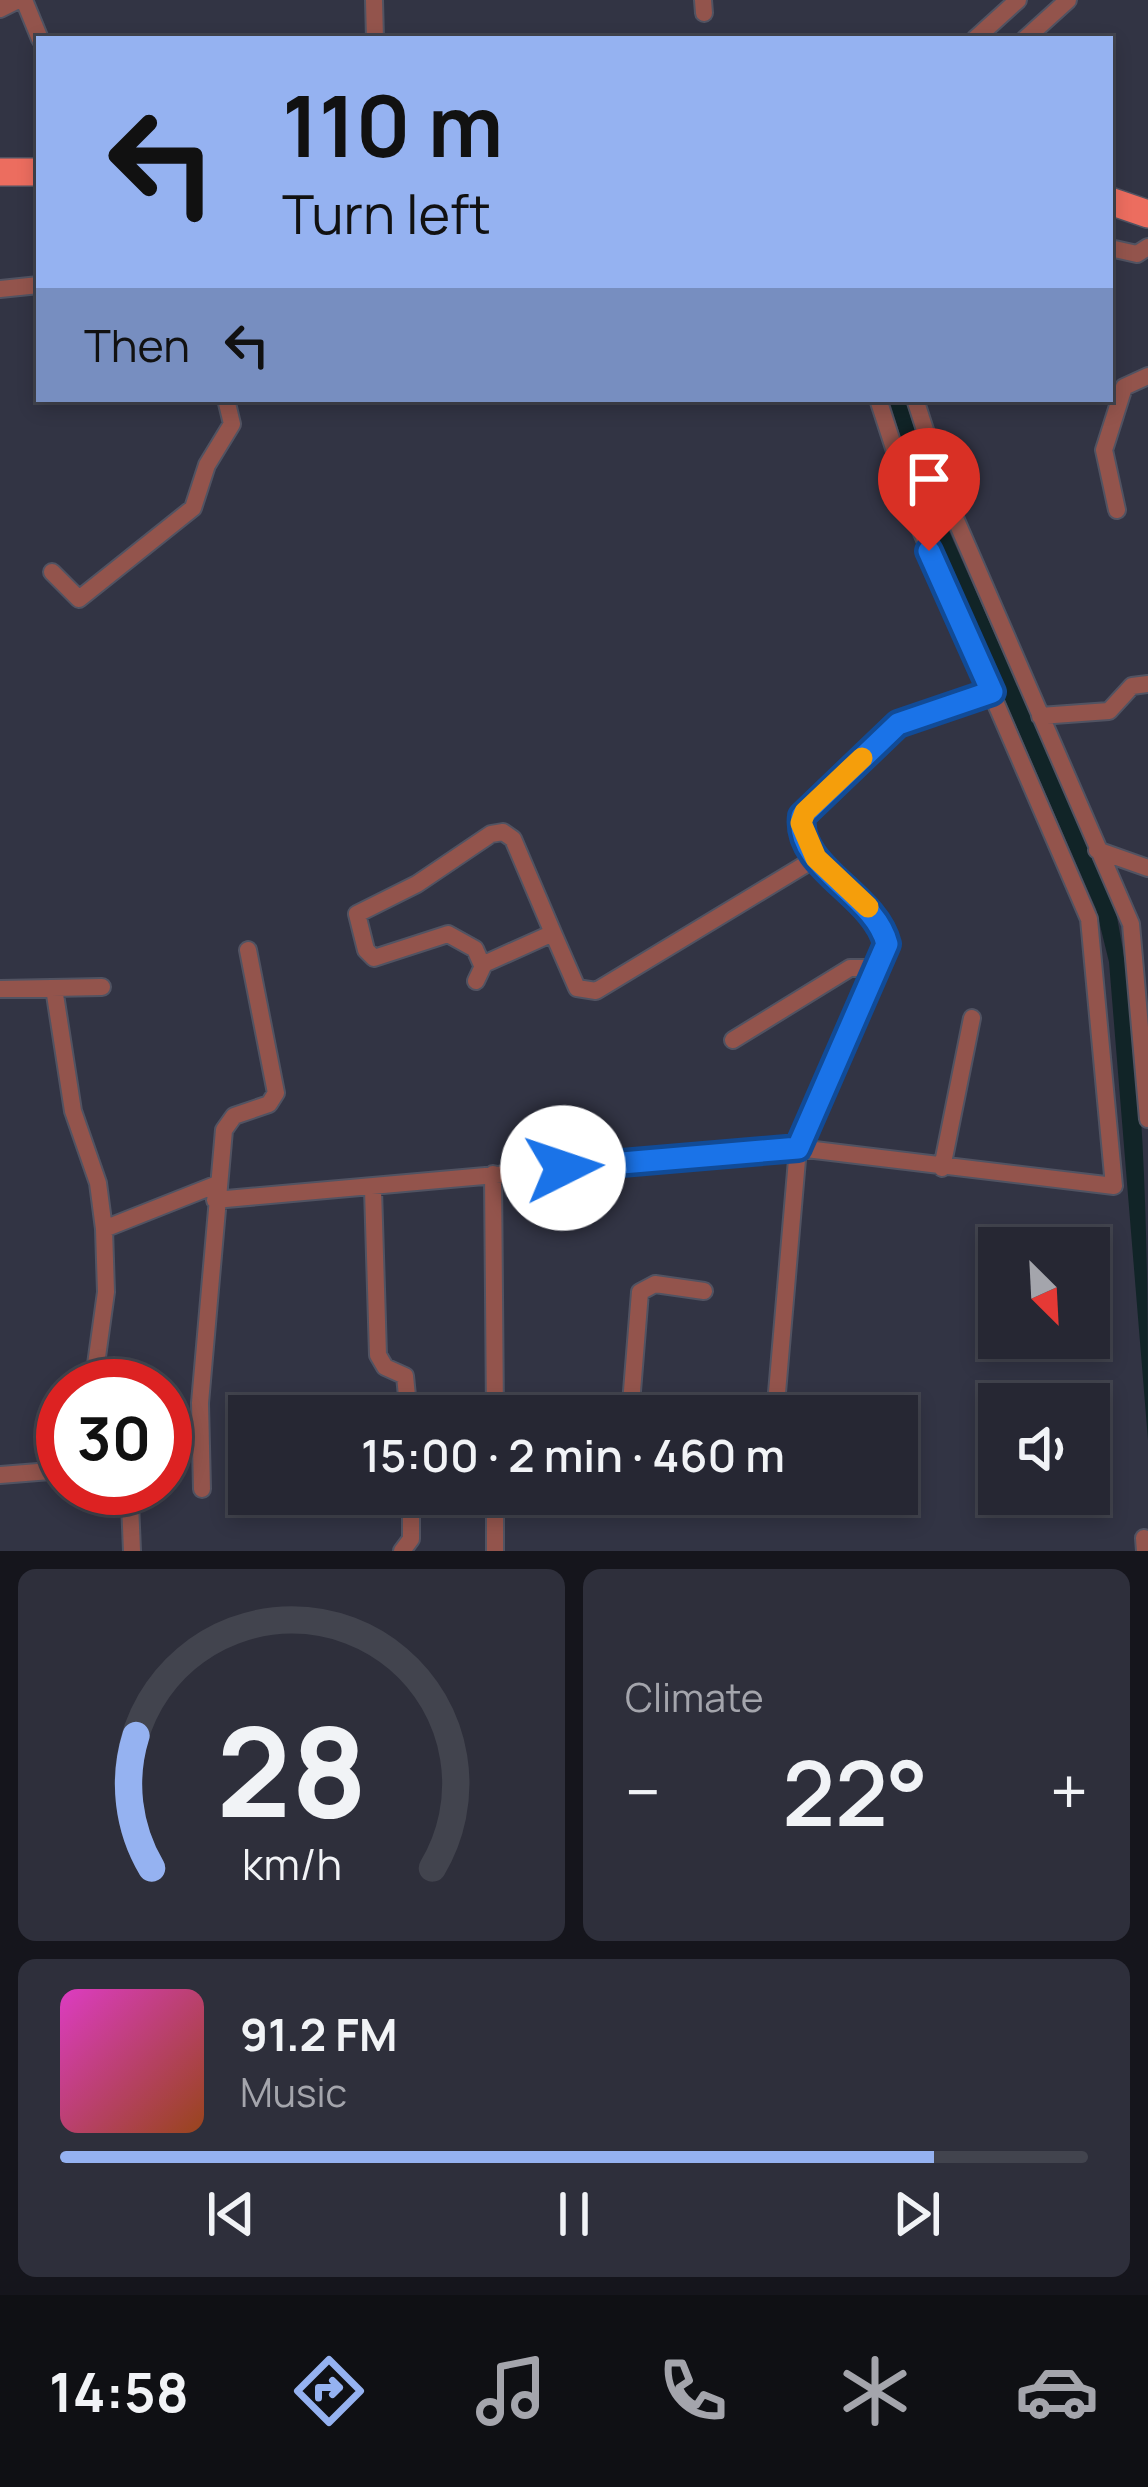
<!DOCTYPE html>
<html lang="en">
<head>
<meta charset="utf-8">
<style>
  :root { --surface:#262733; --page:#2e2f3b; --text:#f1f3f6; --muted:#a4a5ac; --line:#42444e; --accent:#95b2f1 }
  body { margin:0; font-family:Manrope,sans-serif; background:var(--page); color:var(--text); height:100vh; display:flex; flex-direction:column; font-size:45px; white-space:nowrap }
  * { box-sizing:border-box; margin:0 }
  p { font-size:39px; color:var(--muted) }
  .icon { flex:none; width:66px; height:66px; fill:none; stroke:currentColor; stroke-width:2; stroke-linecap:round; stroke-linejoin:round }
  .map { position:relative; height:1551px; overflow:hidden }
  .side { display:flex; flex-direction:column; gap:18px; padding:18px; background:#15151c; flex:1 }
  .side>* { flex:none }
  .banner { position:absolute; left:36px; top:36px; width:1077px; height:366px; border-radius:0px; box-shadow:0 6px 18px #0003,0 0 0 3px var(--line); background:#95b2f1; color:#111; overflow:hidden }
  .needle { width:78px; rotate:156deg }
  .controls { position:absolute; left:978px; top:1227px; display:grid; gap:24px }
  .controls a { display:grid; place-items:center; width:132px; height:132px; border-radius:0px; background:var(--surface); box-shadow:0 6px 18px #0003,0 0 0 3px var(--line); font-size:60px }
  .speed { position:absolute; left:36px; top:1359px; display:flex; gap:24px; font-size:60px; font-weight:700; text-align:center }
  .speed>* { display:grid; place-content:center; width:156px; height:156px; border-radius:50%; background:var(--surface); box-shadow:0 6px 18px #0003,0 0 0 3px var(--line); line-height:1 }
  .speed .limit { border:18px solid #d22; background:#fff; color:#111 }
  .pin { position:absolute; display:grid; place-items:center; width:102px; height:102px; color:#fff; margin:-123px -51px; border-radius:50% 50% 50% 0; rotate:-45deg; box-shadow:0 0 12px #0007 }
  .pin .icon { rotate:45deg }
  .me { position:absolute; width:132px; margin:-66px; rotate:86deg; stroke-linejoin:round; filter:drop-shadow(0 0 9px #0008) }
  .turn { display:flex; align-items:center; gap:42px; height:252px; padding:0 48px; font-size:54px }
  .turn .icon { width:156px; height:156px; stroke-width:2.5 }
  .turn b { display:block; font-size:84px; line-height:102px }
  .then { display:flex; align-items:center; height:114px; padding:0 48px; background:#0003; gap:24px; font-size:45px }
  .big { font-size:90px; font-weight:600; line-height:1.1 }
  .side .widget { flex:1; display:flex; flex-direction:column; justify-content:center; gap:18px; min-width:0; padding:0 42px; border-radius:18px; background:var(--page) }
  .side .dial { align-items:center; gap:0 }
  .dial svg { height:312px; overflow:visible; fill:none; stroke:var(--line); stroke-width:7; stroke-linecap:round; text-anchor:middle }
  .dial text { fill:var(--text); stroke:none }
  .song { display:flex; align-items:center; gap:36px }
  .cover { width:144px; height:144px; border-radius:18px; background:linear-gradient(135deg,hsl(310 70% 55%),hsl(20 70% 35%)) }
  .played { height:12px; border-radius:6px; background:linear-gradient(90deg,var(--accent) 85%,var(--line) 85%) }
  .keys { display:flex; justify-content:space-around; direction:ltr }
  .heat { display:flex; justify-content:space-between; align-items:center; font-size:66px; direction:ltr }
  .side .tiles { flex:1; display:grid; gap:18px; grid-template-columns:1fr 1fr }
  .widget:last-child { grid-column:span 2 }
  .trip { position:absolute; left:228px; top:1395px; width:690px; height:120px; border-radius:0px; background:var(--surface); box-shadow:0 6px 18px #0003,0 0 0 3px var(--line); font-weight:600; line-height:120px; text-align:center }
  .tab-bar { display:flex; height:192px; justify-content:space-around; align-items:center; background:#0f1014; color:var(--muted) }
  .tab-bar .icon { width:84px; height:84px }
  .tab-bar .active { color:var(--accent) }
  .tab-bar b { font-size:54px; color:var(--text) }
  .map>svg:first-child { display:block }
</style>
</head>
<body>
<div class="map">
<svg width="1148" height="1551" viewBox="0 0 1148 1551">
  <rect width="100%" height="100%" fill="#323444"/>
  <!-- water -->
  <path fill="#112427" d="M 889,399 L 905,399 L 941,513 L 1114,903 C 1148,1061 1148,1274 1148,1440 L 1109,962 L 1096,909 L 925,517 Z"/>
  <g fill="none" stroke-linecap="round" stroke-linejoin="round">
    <!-- street casing -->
    <g stroke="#515362" stroke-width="20">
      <path id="street" d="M 24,0 L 40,39
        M 374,0 L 375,39
        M 703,0 L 704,13
        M 0,9 L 18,0
        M 975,39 L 1018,0
        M 1025,39 L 1068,0
        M 1110,248 L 1137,254 L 1148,247
        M 0,289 L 39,285
        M 915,399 L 949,504 L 1131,924 L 1148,1119
        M 1117,510 L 1104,450 L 1124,387 L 1148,376
        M 52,572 L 79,599 L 193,508 L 207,465 L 232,424 L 226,399
        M 1040,716 L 1109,711 L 1132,686 L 1148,684
        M 1097,850 L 1148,868
        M 482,965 L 475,949 L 448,934 L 374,958 L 366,950 L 357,914 L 417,884 L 491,834 L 503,832 L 513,839 L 553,933
        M 476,981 L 484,964 L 553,933 L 577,988 L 596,991 L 816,858
        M 54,988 L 73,1111 L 98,1183 L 104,1229 L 106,1292 L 93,1386
        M 0,989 L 102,987
        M 733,1040 L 850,968 L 875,968
        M 942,1168 L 972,1018
        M 493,1174 L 495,1416
        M 373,1189 L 378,1355 L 385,1367 L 405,1376 L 409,1416
        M 215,1200 L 798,1148 L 1114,1186 L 1089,919 L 920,528 L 878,399
        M 104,1229 L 215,1185
        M 630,1416 L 640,1292 L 655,1284 L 704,1291
        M 775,1416 L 798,1148 L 887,944 C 875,890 806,874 801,819 L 898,724 L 992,692
        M 0,1475 L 63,1470
        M 124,1488 L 130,1503 L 132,1551
        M 202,1489 L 200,1403 L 224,1130 L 234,1116 L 269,1104 L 276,1093 L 248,950
        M 495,1494 L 495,1551
        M 1144,1538 L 1145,1551
        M 402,1551 L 411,1539 L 411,1494"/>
    </g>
    <!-- primary casing -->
    <g stroke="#515362" stroke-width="30">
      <path id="primary" d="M 0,172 L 39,172
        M 1110,201 L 1148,214"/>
    </g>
    <!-- street -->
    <use href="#street" stroke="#93544c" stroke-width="16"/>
    <!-- primary -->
    <use href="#primary" stroke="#ec6d5f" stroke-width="27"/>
  </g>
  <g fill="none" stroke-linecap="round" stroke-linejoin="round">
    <!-- route casing -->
    <g stroke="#114b97" stroke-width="30">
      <path id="route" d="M 563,1168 L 798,1148 L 887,944 C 875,894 795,868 802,816 L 898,724 L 992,692 L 929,551"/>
    </g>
    <!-- route -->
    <use href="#route" stroke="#1a73e8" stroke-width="21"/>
    <!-- slow -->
    <path stroke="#f59e0b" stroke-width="21" d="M 862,758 L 805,812 L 801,823 L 816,858 L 868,907"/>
  </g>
</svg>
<div class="controls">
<a><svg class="needle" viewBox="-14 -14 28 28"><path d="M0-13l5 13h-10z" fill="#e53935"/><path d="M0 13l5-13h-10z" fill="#a4a5ac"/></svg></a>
<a><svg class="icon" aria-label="sound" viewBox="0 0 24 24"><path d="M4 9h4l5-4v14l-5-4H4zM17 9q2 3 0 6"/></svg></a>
</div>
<div class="speed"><div class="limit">30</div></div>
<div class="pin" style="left:929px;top:551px;background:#d93025"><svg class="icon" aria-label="arrive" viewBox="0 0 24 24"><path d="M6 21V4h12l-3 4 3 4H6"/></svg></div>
<svg class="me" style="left:563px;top:1168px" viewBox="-20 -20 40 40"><circle r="19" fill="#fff"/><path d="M0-13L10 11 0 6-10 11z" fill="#1a73e8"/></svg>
<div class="trip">15:00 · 2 min · 460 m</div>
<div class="banner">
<div class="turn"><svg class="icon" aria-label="left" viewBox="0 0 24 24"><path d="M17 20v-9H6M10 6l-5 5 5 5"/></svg><div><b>110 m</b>Turn left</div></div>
<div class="then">Then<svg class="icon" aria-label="left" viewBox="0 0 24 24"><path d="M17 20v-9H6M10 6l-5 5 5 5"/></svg></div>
</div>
</div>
<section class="side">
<div class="tiles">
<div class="widget dial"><svg viewBox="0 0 100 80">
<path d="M14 69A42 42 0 1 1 86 69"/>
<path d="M14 69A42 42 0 0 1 10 35" stroke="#95b2f1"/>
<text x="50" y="56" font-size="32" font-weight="700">28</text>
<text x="50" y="72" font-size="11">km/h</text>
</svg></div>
<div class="widget"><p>Climate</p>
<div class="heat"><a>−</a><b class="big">22°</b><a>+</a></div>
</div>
<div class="widget">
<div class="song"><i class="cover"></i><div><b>91.2 FM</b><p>Music</p></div></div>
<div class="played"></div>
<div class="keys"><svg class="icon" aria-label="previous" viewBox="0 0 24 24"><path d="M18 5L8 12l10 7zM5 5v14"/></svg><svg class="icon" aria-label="pause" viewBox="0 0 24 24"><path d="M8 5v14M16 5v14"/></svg><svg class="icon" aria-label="next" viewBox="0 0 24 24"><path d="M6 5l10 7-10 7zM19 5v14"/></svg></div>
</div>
</div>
</section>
<nav class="tab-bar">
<b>14:58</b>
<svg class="icon active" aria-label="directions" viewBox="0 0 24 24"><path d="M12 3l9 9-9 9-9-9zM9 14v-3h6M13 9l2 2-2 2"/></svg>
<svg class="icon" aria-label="music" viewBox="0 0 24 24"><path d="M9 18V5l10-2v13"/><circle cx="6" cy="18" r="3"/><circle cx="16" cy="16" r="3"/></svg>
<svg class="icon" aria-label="phone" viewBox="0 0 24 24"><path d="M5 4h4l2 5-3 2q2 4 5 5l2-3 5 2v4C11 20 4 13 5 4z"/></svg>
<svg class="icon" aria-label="climate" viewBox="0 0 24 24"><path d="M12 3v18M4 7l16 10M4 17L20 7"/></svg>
<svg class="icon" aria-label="car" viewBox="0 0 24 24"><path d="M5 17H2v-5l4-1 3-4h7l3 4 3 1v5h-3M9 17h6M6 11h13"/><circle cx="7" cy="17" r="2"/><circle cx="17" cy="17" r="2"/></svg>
</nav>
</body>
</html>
